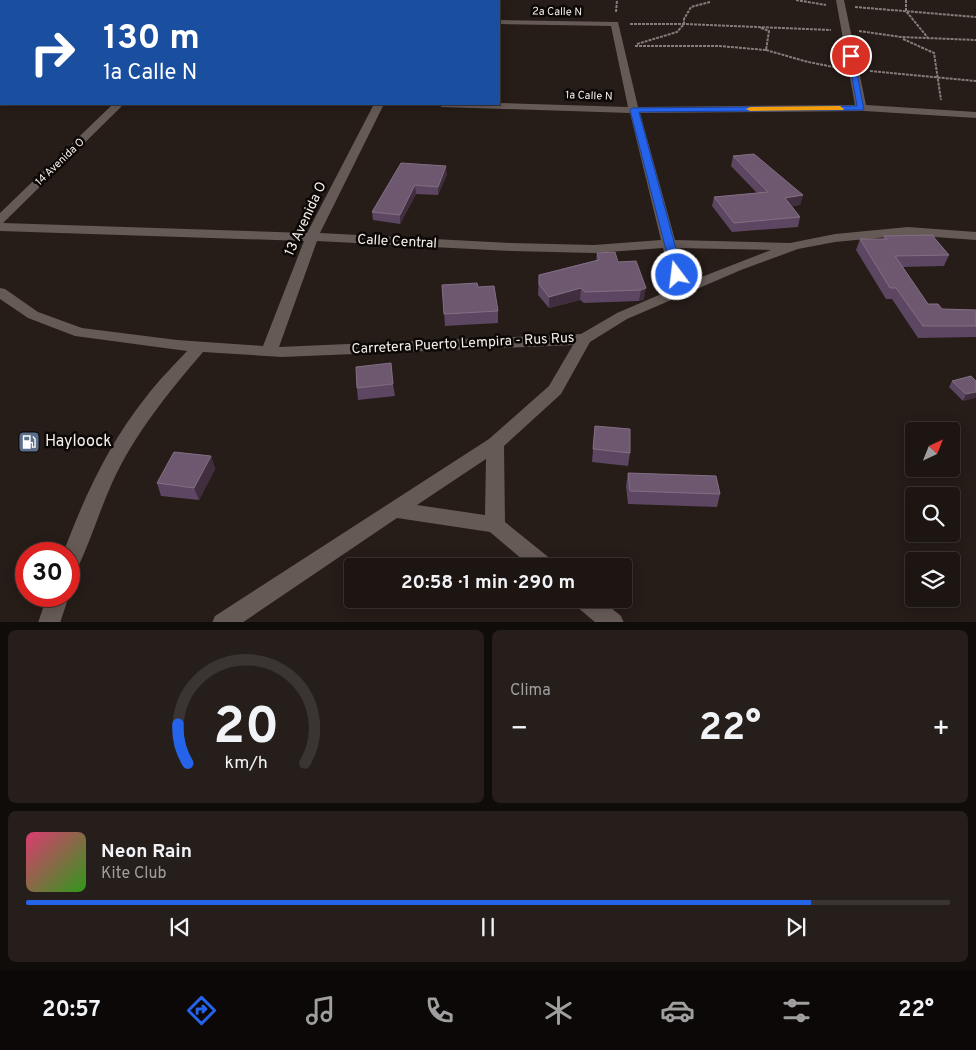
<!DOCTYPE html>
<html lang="es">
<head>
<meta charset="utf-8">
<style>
  :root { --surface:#1c1512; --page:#251e1b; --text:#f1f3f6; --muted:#a09f9f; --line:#3a3432; --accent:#2563eb }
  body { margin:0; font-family:Overpass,sans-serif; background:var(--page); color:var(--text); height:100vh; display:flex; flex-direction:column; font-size:19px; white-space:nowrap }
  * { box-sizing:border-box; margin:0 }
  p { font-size:16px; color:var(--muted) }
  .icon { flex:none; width:28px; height:28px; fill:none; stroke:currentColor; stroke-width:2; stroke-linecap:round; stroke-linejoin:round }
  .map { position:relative; height:622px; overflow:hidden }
  .side { display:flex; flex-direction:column; gap:8px; padding:8px; background:#0f0c0a; flex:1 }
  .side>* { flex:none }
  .top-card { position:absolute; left:0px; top:0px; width:500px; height:105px; box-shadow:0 2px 12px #0003,0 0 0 1px var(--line); background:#1a4fa0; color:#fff; overflow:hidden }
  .needle { width:32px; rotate:43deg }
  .tools { position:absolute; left:905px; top:422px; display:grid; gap:10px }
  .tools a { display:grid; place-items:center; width:55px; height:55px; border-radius:5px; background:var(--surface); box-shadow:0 2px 12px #0003,0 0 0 1px var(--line); font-size:25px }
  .speed { position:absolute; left:15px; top:542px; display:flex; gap:10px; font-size:25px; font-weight:700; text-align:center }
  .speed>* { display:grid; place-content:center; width:65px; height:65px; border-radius:50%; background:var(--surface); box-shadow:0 2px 12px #0003,0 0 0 1px var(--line); line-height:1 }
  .speed .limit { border:8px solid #d22; background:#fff; color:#111 }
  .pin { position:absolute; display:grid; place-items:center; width:42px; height:42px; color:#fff; margin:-21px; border:2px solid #fff; border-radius:50%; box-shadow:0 1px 5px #0007 }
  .me { position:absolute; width:55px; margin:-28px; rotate:345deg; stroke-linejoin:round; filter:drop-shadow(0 0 4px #0008) }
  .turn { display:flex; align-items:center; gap:18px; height:105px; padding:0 20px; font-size:22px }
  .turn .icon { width:65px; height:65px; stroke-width:2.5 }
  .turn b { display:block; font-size:35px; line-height:42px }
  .big { font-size:38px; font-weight:700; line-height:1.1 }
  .side .tile { flex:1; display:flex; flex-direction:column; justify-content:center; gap:8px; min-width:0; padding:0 18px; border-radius:8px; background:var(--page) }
  .side .dial { align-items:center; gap:0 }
  .dial svg { height:130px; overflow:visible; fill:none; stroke:var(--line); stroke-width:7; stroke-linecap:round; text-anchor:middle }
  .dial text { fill:var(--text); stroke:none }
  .song { display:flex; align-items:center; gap:15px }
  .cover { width:60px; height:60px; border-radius:8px; background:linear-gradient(135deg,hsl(340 70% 55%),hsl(110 70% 35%)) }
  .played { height:5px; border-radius:2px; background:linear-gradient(90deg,var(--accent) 85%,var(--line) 85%) }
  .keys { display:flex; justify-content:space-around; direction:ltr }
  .heat { display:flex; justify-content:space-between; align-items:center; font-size:28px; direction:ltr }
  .side .tiles { flex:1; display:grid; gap:8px; grid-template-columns:1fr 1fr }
  .tile:last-child { grid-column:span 2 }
  .trip { position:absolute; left:344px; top:558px; width:288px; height:50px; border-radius:5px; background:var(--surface); box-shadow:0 2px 12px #0003,0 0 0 1px var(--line); font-weight:700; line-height:50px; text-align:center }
  .dock { display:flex; height:80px; justify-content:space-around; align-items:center; background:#0b0807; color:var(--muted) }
  .dock .icon { width:35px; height:35px }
  .dock .selected { color:var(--accent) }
  .dock b { font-size:22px; color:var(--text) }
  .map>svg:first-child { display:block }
</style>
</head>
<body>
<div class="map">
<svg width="976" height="623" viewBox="0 0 976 623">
  <rect width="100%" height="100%" fill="#261c18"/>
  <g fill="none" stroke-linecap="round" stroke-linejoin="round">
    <!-- path -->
    <path stroke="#867d7a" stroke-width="2" stroke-dasharray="3 1" stroke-linecap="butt" d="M 796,0 L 826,5
      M 906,0 L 906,11 L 928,38
      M 855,7 L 976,17
      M 616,12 L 617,0
      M 630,24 L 684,24 L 831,30
      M 859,31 L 901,37 L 976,40
      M 903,39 L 934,53 L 941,100
      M 637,44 L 677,32 L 684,24 L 684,19 L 691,7 L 710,2
      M 635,46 L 719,46 L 766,50 L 769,31 L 761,28
      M 766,50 L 808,62 L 839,68
      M 870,71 L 976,81"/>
    <!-- minor -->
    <path fill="#665a56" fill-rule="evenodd" d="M 836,0 L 844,0 L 866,105 L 976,112 L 976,118 L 864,111 L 640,113 L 675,240 L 790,243 L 835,234 L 908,227 L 976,232 L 976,240 L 908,235 L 835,242 L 798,249 L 741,270 L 627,319 L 590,342 L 561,394 L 504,446 L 505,522 L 552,560 L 555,566 L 530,566 L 490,532 L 397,518 L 242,623 L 212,623 L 215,616 L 489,439 L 549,386 L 573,345 L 282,357 L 203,352 C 168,393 135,433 112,483 C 99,512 90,543 76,571 L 69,574 L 69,554 L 63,554 C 83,499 109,443 146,397 C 158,381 173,366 187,351 L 75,336 L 28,318 L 0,299 L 0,288 L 5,289 L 38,312 L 82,328 L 177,340 L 263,346 L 304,241 L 0,231 L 0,213 L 113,104 L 124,104 L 3,223 L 307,233 L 374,104 L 384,104 L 320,233 L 511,243 L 594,245 L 661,240 L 630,113 L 442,107 L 437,104 L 499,103 L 628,107 L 611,26 L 499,24 L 499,20 L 618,22 L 638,107 L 855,105 ZM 317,241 L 511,251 L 594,253 L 663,248 L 673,289 L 617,313 L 581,334 L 279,347 ZM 677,248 L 771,250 L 686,283 ZM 486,459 L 485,515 L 417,505 Z
      M 1,24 L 1,30 L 0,31 L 0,25 Z
      M 0,88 L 1,88 L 1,94 L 0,94 Z
      M 47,596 L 69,596 L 60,623 L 38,623 Z
      M 573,599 L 600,599 L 621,616 L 624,623 L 596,623 L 576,606 Z"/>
  </g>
  <!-- wall -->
  <path fill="#5d4661" d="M 733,156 L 803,195 L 800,205 L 792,206 L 800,217 L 798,227 L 732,232 L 712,206 L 714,197 L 757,193 L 731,166 Z
    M 401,163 L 447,174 L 438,195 L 416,194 L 400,224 L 373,220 L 372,212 Z
    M 884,236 L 949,255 L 944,266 L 903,267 L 928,304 L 942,309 L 976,310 L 976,337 L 918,338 L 892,299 L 886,299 L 856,250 L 860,239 L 883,239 Z
    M 597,253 L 618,262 L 636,261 L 644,299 L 639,301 L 584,303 L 580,300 L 549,308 L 538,295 L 539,275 L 596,260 Z
    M 442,285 L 478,287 L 498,311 L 498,323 L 445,326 Z
    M 952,381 L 976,381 L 963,401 L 949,387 Z
    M 393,384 L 395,396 L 358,400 L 357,388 Z
    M 595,426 L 630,453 L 628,466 L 592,462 Z
    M 211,456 L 215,469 L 199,500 L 161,496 L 157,483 Z
    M 628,473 L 720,494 L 717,507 L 628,504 L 626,486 Z"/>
  <!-- shaded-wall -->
  <path fill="#402d3e" d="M 446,166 L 447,174 L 438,195 L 438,187 Z
    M 415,185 L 416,194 L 400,224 L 400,215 Z
    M 803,195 L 800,205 L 783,208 L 785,198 Z
    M 581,288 L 580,300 L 549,308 L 549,297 Z
    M 646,288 L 644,299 L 639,301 L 641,290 Z
    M 976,392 L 976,398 L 963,401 L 966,394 Z
    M 211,456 L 215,469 L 199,500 L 194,488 Z"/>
  <!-- building -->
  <path fill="#6e5870" stroke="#836f84" d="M 754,154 L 803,195 L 785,198 L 800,217 L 734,223 L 714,197 L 768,192 L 733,156 Z
    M 401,163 L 446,166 L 438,187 L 415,185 L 400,215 L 372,212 Z
    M 932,235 L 949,255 L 895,256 L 928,304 L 938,304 L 942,309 L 976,310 L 976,326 L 923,326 L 896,288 L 890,288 L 860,239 L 887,239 L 884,236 Z
    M 615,252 L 618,262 L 636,261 L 646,288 L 641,290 L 585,292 L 581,288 L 549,297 L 539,284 L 539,275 L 599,260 L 597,253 Z
    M 477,283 L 478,287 L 494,286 L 498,311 L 444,314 L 442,285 Z
    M 391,363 L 393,384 L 357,388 L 356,367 Z
    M 971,376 L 976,381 L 976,392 L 966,394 L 952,381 Z
    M 595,426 L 630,429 L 630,453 L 593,449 Z
    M 174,452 L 211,456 L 194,488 L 157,483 Z
    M 628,473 L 716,476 L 720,494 L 630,491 Z"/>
  <!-- route -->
  <path fill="#2563eb" stroke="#184099" d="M 848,55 L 854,56 L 864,110 L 639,112 L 683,275 L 681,277 L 673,277 L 630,110 L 632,108 L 857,106 Z"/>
  <!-- slow -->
  <path fill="#f59e0b" d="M 840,106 L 844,109 L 843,110 L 750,111 L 746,109 L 750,107 Z"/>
  <!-- icons -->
  <defs>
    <g id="fuel-square" transform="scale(1.125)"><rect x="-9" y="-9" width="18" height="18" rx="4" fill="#5c6f8a" stroke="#0c0806"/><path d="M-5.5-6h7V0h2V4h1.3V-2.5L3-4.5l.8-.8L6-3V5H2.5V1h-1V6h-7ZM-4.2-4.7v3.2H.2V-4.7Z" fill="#fff"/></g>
  </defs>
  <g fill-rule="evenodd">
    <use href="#fuel-square" x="29" y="442"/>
  </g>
  <g text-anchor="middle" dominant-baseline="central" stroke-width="5" stroke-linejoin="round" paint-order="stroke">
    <!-- far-street labels -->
    <g font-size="11" fill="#f5eeec" stroke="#0c0806">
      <text transform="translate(557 12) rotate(1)">2a Calle N</text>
      <text transform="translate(589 96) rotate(2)">1a Calle N</text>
      <text transform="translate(60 162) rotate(-44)">14 Avenida O</text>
    </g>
    <!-- street labels -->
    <g font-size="14" fill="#f5eeec" stroke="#0c0806">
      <text transform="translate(306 219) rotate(-65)">13 Avenida O</text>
      <text transform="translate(397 242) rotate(3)">Calle Central</text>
      <text transform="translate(463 344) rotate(-3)">Carretera Puerto Lempira - Rus Rus</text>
    </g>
    <!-- near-poi labels -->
    <g font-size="16" fill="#f5eeec" stroke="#0c0806" text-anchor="start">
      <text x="45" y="442">Hayloock</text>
    </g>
  </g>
</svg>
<div class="tools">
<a><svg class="needle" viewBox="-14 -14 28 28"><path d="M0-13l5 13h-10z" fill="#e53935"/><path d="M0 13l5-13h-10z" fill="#a09f9f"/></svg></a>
<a><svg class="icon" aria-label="search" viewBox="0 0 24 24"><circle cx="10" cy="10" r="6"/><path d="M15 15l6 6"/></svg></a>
<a><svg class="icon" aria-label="layers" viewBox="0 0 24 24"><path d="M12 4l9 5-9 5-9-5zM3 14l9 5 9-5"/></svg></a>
</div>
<div class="speed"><div class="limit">30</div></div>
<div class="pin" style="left:851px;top:56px;background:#d93025"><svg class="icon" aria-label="arrive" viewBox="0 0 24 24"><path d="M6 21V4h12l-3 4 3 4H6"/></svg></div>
<svg class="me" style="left:677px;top:275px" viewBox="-20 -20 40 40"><circle r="17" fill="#2563eb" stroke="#fff" stroke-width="3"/><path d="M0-11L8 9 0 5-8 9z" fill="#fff"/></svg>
<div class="trip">20:58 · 1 min · 290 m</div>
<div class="top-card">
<div class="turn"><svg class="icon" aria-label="right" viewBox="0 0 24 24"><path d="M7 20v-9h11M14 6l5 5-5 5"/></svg><div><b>130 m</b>1a Calle N</div></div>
</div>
</div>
<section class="side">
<div class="tiles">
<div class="tile dial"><svg viewBox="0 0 100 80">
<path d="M14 69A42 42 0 1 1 86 69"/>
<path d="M14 69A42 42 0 0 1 8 45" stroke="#2563eb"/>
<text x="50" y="56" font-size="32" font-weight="700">20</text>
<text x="50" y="72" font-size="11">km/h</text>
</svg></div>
<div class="tile"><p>Clima</p>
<div class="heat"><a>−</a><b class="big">22°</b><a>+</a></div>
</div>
<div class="tile">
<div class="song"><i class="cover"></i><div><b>Neon Rain</b><p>Kite Club</p></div></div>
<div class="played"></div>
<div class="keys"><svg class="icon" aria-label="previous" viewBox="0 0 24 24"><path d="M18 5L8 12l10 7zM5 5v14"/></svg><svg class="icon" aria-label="pause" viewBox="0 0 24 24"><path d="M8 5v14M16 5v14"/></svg><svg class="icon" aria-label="next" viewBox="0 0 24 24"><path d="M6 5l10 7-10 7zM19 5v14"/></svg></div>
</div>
</div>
</section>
<nav class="dock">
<b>20:57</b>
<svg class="icon selected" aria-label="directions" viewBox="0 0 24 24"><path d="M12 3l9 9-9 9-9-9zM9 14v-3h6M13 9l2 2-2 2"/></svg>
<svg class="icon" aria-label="music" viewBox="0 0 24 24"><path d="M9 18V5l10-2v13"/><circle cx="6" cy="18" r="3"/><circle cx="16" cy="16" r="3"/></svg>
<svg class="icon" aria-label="phone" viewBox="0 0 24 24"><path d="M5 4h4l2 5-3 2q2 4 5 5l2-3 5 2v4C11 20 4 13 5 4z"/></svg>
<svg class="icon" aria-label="climate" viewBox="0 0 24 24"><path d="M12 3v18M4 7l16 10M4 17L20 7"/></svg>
<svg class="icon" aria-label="car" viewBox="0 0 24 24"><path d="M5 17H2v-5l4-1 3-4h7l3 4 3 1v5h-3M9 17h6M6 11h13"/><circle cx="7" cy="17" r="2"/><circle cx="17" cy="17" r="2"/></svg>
<svg class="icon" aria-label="filters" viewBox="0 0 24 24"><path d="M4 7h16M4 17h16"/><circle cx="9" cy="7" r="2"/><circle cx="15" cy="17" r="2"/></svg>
<b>22°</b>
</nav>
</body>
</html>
